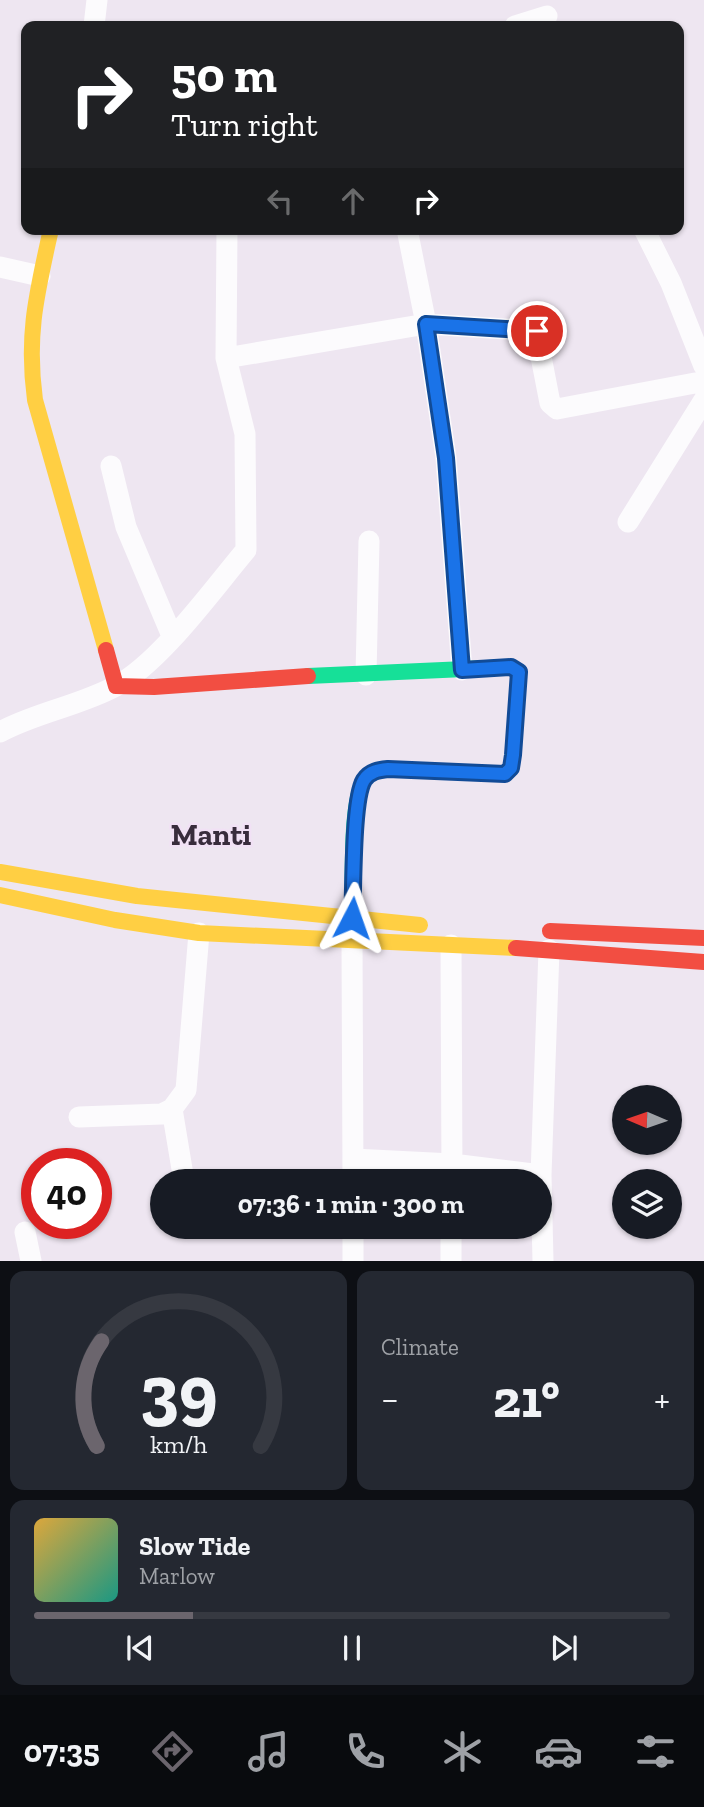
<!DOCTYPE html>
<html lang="en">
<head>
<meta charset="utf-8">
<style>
  :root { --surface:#171b24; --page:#242831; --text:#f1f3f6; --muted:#9ea1a6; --line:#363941; --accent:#6b656d }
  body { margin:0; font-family:"Zilla Slab",serif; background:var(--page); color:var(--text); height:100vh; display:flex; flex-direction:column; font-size:26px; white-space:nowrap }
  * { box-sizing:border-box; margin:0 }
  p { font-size:23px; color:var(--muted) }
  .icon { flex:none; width:38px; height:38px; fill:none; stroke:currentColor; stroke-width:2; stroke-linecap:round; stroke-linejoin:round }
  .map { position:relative; height:1261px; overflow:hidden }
  .side { display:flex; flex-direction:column; gap:10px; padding:10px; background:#0d0f14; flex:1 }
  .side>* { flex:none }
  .top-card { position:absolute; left:21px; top:21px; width:663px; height:214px; border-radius:14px; box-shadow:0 2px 5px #0004; background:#202124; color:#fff; overflow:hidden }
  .needle { width:46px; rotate:272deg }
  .buttons { position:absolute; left:612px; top:1085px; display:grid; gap:14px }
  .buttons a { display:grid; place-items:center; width:70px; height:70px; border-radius:50%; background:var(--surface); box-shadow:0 2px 5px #0004; font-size:35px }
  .speed { position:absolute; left:21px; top:1148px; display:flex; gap:14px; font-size:35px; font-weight:700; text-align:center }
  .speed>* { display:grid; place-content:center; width:91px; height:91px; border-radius:50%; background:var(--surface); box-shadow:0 2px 5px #0004; line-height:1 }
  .speed .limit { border:10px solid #d22; background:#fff; color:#111 }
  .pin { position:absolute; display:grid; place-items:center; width:60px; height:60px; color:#fff; margin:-30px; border:4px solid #fff; border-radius:50%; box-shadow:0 2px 7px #0007 }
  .me { position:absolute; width:77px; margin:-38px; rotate:4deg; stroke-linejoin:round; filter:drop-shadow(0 0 5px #0008) }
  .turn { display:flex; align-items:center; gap:24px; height:147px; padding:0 35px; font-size:32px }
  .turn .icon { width:91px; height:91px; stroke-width:2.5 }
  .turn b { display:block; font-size:49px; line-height:60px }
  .lanes { display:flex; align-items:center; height:66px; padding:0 35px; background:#0003; justify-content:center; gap:35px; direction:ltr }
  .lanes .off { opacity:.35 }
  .big { font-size:52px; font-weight:700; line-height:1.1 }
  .side .tile { flex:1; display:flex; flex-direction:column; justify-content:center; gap:10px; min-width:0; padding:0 24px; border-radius:14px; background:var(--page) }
  .side .dial { align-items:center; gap:0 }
  .dial svg { height:182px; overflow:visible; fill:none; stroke:var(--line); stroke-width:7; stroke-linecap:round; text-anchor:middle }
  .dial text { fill:var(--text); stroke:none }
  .song { display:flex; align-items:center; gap:21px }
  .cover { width:84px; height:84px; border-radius:10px; background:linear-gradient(135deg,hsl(40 70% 55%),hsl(170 70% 35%)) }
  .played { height:7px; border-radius:4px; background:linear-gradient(90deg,var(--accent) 25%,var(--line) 25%) }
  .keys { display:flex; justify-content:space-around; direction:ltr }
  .heat { display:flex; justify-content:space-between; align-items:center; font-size:38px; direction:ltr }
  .side .tiles { flex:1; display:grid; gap:10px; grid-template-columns:1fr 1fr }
  .tile:last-child { grid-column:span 2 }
  .trip { position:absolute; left:150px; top:1169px; width:402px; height:70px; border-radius:35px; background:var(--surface); box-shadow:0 2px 5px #0004; font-weight:700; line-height:70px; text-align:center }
  .dock { display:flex; height:112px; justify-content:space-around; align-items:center; background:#090b0e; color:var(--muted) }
  .dock .icon { width:49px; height:49px }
  .dock .current { color:var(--accent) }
  .dock b { font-size:32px; color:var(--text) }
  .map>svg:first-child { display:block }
</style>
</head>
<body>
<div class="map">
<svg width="704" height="1261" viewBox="0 0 704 1261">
  <rect width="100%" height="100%" fill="#eee6f1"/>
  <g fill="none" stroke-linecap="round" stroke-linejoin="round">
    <!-- street -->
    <path stroke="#fcfbfd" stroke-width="21" d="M 94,26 L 97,0
      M 515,26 L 547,16
      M 407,229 L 426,324 L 446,458 L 462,670
      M 644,229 L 671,283 L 704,366
      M 0,267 L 40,276
      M 226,358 L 426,324 L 536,331 L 550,403 L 557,409 L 695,383 L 704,385
      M 111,466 L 126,527 L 172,636
      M 628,522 L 704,400
      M 366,675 L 369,541
      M 0,732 C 37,712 79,706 116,686 C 160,663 213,589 246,550 L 245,434 L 226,358 L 227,229
      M 352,941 L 353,1181
      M 451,945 L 452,1181
      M 172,1109 L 184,1181
      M 79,1117 L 162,1114 L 172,1109 L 186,1090 L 199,933
      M 353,1159 L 452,1164 L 541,1175
      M 353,1227 L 353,1261
      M 25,1232 L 31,1261
      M 451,1261 L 451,1227
      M 543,1261 L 541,1175 L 549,950"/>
    <!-- fast -->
    <path stroke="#16e098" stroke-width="16" d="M 308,676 L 511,667 L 519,672 L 513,755 L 511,768 L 505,774 L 388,769 C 379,770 369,772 364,780 C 349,807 354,885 352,918"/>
    <!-- slow -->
    <path stroke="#ffcf43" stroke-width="16" d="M 51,229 C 37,293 26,334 35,400 L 106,650
      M 0,872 L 137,896 L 420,925
      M 0,895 L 115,920 L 199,933 L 516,948"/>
    <!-- jam -->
    <path stroke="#f24e42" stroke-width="16" d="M 106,650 L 116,686 L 154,687 L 308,676
      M 550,931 L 704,938
      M 516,948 L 704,962"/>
  </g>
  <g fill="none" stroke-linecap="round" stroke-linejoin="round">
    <!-- route casing -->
    <g stroke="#114b97" stroke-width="18">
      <path id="route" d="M 352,918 C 354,890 352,800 364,780 C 370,771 379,770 388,769 L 505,774 L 511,768 L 513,755 L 519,672 L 511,667 L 462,670 L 446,458 L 426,324 L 537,331"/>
    </g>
    <!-- route -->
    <use href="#route" stroke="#1a73e8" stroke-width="12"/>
  </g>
  <g text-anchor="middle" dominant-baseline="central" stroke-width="5" stroke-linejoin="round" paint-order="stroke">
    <!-- quarter labels -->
    <g font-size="30" font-weight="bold" fill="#382c3c" stroke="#f1e1f5">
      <text x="211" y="835">Manti</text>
    </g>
  </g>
</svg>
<div class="buttons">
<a><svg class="needle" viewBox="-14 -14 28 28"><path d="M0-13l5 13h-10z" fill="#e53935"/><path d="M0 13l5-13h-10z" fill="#9ea1a6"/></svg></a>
<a><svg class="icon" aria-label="layers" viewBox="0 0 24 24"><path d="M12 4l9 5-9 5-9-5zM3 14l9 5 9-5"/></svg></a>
</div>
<div class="speed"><div class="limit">40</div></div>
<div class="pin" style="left:537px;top:331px;background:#d93025"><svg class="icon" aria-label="arrive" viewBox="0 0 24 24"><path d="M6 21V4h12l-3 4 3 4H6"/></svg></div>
<svg class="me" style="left:352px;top:918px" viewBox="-20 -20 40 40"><path d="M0-17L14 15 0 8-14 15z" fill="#1a73e8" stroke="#fff" stroke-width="4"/></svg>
<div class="trip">07:36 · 1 min · 300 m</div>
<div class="top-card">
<div class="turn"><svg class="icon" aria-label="right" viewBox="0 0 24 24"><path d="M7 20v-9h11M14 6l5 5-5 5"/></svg><div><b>50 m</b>Turn right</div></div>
<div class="lanes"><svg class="icon off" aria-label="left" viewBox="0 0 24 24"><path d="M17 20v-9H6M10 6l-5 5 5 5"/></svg><svg class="icon off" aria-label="ahead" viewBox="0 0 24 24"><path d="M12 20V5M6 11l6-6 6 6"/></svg><svg class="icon" aria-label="right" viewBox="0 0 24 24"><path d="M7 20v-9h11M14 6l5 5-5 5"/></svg></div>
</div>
</div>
<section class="side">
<div class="tiles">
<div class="tile dial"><svg viewBox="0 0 100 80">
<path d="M14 69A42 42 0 1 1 86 69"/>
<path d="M14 69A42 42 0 0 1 16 23" stroke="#6b656d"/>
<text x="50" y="56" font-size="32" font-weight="700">39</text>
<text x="50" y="72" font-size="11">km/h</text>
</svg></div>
<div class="tile"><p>Climate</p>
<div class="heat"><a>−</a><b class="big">21°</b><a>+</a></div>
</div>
<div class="tile">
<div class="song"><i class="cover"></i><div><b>Slow Tide</b><p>Marlow</p></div></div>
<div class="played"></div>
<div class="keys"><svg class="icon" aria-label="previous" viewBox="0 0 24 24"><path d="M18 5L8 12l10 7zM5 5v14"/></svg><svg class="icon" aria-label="pause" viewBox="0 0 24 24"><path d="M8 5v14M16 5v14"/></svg><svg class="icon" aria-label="next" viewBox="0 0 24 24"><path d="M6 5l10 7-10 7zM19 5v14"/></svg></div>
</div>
</div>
</section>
<nav class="dock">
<b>07:35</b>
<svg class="icon current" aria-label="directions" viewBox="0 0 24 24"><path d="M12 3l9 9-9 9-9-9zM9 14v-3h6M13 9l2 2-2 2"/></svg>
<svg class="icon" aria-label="music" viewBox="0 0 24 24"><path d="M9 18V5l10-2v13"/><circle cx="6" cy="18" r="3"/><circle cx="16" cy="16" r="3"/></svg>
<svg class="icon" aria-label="phone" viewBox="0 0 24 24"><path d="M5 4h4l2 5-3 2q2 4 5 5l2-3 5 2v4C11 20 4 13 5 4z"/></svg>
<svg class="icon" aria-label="climate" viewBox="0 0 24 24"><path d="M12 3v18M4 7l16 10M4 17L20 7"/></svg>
<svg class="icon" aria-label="car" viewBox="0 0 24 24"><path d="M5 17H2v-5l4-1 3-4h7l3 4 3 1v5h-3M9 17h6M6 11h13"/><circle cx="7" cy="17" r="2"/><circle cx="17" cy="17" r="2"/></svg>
<svg class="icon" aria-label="filters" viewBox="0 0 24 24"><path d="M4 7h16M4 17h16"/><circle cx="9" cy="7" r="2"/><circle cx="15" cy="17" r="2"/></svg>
</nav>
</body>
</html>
